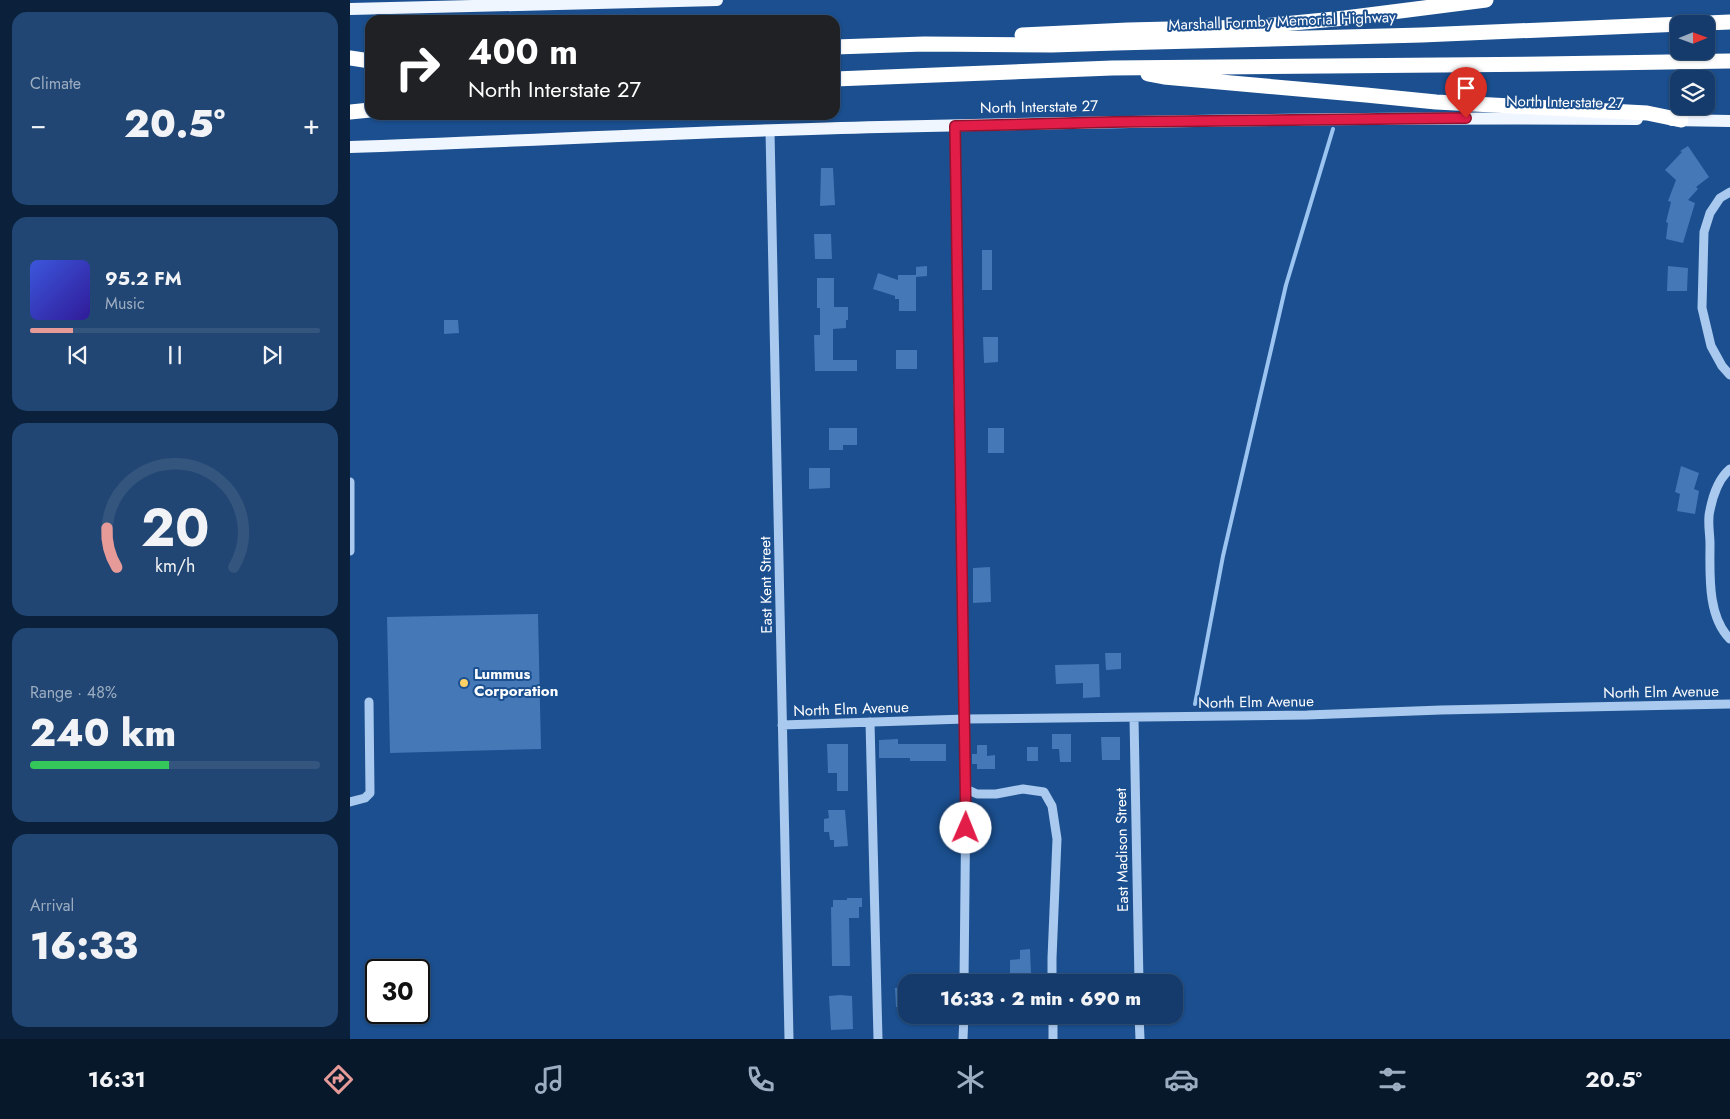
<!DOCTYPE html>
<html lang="en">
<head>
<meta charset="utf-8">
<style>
  :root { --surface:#143b6b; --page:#214673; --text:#f1f3f6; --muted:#9dadc1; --line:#33557e; --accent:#e69b98 }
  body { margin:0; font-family:Jost,sans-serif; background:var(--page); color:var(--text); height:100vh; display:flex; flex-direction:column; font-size:19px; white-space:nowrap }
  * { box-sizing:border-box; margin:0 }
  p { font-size:16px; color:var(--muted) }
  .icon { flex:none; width:28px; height:28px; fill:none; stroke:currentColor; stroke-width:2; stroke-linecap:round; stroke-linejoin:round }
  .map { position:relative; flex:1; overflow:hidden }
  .side { display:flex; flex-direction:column; gap:12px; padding:12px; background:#0b203b; width:350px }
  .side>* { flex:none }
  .hud { position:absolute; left:15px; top:15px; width:475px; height:105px; border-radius:15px; box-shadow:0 1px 4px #0004,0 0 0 1px var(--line); background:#202124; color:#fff; overflow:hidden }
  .needle { width:32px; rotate:89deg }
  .buttons { position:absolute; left:1320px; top:15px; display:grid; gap:10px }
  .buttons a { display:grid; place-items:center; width:45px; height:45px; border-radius:10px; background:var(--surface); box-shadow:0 1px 4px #0004,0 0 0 1px var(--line); font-size:25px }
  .speed { position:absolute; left:15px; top:959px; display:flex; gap:10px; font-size:25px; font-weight:700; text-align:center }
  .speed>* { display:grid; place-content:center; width:65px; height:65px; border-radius:50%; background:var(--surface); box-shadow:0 1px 4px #0004,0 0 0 1px var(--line); line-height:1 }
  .speed .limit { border:2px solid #111; border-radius:8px; background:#fff; color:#111 }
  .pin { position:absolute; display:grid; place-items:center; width:42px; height:42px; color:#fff; margin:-51px -21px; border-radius:50% 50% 50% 0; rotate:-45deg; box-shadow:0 0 5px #0007 }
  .pin .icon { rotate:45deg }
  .me { position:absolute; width:55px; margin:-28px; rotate:1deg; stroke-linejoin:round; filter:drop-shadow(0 0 4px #0008) }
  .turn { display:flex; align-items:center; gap:18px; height:105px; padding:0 20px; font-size:22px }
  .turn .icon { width:65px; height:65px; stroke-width:2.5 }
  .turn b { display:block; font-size:35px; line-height:42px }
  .big { font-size:38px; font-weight:800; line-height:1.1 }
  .side .tile { flex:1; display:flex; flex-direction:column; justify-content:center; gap:8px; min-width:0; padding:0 18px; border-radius:15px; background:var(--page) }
  .side .dial { align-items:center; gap:0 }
  .dial svg { height:130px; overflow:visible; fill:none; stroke:var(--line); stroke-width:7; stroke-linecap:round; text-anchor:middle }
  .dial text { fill:var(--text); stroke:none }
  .song { display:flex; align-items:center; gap:15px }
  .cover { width:60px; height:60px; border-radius:8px; background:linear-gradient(135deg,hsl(230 70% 55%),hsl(250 70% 35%)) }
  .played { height:5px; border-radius:2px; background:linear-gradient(90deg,var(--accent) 15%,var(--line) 15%) }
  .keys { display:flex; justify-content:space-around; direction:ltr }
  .heat { display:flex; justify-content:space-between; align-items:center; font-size:28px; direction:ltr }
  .charge { height:8px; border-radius:4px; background:linear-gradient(90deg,#34c759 48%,var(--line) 0) }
  .trip { position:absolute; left:548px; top:974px; width:285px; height:50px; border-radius:15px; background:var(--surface); box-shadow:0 1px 4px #0004,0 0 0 1px var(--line); font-weight:800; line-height:50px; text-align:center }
  .dock { display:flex; height:80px; justify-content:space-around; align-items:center; background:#08182b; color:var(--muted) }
  .dock .icon { width:35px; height:35px }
  .dock .active { color:var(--accent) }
  .dock b { font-size:22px; color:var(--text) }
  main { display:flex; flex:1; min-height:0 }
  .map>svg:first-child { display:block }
</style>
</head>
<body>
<main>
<section class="side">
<div class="tile"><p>Climate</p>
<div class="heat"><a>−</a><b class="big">20.5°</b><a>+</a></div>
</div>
<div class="tile">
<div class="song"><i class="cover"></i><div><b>95.2 FM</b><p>Music</p></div></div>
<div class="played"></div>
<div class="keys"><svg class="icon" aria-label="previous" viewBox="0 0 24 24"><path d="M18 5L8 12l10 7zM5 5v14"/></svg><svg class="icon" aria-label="pause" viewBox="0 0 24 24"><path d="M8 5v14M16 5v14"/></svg><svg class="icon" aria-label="next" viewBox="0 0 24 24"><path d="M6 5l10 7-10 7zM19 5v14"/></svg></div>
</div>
<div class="tile dial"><svg viewBox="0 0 100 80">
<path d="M14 69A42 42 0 1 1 86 69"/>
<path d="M14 69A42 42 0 0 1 8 45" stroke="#e69b98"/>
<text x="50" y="56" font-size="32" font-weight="700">20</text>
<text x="50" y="72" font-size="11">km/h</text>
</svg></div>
<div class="tile"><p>Range · 48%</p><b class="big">240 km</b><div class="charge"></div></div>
<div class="tile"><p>Arrival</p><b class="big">16:33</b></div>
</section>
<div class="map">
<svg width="1380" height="1039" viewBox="0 0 1380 1039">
  <rect width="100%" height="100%" fill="#1b4f8f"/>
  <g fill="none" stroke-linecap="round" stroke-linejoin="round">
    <!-- stream -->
    <path stroke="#9cc4f0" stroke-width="4" d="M 845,704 L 873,556 L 936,285 L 983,129"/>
  </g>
  <!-- building -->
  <path fill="#4478b7" d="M 1338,146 L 1359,177 L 1346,187 L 1348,189 L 1338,200 L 1345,203 L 1333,243 L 1316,239 L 1318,223 L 1316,222 L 1321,202 L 1318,201 L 1326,180 L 1315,170 L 1332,152 L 1330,151 Z
    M 471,168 L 483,168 L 485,205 L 470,206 Z
    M 464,234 L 481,234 L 482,259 L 465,259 Z
    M 632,250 L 642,250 L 642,290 L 632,290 Z
    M 577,266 L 577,276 L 566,277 L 566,267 Z
    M 1318,266 L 1338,268 L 1337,291 L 1317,291 Z
    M 528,273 L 548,280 L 548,275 L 566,275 L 566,311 L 549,311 L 549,299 L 545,299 L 545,296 L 523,289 Z
    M 467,278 L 484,278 L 484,307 L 498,307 L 498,320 L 496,320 L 496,328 L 483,329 L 483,360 L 507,360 L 507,371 L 465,371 L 464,335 L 470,335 L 470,308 L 467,308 Z
    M 94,320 L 108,320 L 109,333 L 94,334 Z
    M 633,337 L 648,337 L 648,362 L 634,363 Z
    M 546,350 L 567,350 L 567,369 L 546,369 Z
    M 479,428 L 507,428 L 507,445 L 493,445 L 493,450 L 479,450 Z
    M 638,428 L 654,428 L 654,453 L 638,453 Z
    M 1331,466 L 1349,473 L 1344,489 L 1349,491 L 1345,514 L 1327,511 L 1330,494 L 1325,492 Z
    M 459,468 L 480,468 L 480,488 L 459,489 Z
    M 640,567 L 641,602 L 623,603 L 623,568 Z
    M 188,614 L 191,749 L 40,753 L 37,617 Z
    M 755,653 L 771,653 L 771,669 L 756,670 Z
    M 749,664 L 750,697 L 733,698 L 733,683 L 706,684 L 705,665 Z
    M 702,734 L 721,734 L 721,762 L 710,762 L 709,749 L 702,749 Z
    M 751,737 L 770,737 L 770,760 L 752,760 Z
    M 548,739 L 548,744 L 596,744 L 596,761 L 560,761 L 560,758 L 529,758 L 529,740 Z
    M 477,744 L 498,744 L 498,791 L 487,791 L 487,773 L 478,773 Z
    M 627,745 L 637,745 L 637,756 L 645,755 L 645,769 L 627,769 L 627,764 L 622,764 L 622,754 L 627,754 Z
    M 677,747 L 688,747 L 688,761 L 677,761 Z
    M 478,810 L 495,810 L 498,846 L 484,847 L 484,840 L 480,840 L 479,832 L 474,832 L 474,819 L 479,818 Z
    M 497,898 L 512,898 L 512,907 L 509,907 L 509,918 L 499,918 L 500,966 L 482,966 L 481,907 L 483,907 L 483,900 L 497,900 Z
    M 680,949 L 681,974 L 660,975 L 660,960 L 670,959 L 670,950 Z
    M 554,987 L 555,1007 L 546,1007 L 545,988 Z
    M 490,995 L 502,996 L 503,1029 L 481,1030 L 479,996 Z"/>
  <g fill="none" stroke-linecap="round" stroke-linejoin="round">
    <!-- minor -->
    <path stroke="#a9c9ee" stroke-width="9" d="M 605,126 L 608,387 L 616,789 L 614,982
      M 420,131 L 439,1039
      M 1380,192 L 1370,198 L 1360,213 L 1354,232 L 1352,308 L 1361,346 L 1372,366 L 1380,375
      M 1380,469 C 1368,479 1363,495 1360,510 C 1357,520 1360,533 1360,544 C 1360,574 1357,616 1380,639
      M 0,482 L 0,551
      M 784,718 L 789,982
      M 520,722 L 528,1039
      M 432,725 L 615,719 L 957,715 L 1091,710 L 1380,704
      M 616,789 L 627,794 L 646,794 L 673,789 L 694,792 L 702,806 L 707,839 L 702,958 L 702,982
      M 0,802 L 15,798 L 20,793 L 19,702
      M 703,1015 L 703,1039
      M 789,1015 L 790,1039
      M 613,1039 L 614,1015"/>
    <!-- major -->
    <path stroke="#f0f6ff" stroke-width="12" d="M 0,9 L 367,0
      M 1322,120 L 1380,121
      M 0,147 C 177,141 353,131 530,127 C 782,121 1035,117 1287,119"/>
    <!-- highway -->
    <path stroke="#fff" stroke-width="15" d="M 672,35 L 778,30 L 901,27 L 995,18 L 1136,0
      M 485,47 L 574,44 L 702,45 L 766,43 L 1072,35 L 1380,22
      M 0,58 L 20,61
      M 798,74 L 814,77 L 1016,95 L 1086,102 L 1297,113 L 1331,120
      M 485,79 L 762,68 L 1193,64 L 1380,61
      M 0,112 L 20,110"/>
  </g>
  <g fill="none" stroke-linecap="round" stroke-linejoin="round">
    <!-- route casing -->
    <g stroke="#92132f" stroke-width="12">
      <path id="route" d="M 616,828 L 605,126 L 763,122 L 1116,118"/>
    </g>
    <!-- route -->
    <use href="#route" stroke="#e11d48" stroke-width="9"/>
  </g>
  <!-- markers -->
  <circle fill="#ffd166" stroke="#1b4f8f" stroke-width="2" cx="114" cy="683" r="5"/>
  <g text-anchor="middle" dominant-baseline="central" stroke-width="4" stroke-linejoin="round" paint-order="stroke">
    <!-- street labels -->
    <g font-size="15" fill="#fff" stroke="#1b4f8f">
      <text transform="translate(932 21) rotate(-2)">Marshall Formby Memorial Highway</text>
      <text transform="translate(1215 102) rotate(1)">North Interstate 27</text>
      <text transform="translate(689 107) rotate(-1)">North Interstate 27</text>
      <text transform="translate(416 585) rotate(-91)">East Kent Street</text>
      <text transform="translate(1311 692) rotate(-1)">North Elm Avenue</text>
      <text transform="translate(906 702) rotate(-1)">North Elm Avenue</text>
      <text transform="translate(501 709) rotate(-2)">North Elm Avenue</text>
      <text transform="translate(772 850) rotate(-91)">East Madison Street</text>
    </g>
    <!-- poi labels -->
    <g font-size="15" font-weight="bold" fill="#fff" stroke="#1b4f8f" text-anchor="start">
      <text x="124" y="674">Lummus<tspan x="124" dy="17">Corporation</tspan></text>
    </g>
  </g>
</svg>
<div class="buttons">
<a><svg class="needle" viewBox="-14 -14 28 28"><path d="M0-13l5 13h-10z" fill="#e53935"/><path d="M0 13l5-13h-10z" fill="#9dadc1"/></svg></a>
<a><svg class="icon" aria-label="layers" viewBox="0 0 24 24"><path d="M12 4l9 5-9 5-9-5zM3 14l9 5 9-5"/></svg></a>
</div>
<div class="speed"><div class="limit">30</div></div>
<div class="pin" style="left:1116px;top:118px;background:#d93025"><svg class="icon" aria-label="arrive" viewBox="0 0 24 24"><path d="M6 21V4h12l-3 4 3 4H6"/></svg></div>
<svg class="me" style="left:616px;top:828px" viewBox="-20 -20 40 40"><circle r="19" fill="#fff"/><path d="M0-13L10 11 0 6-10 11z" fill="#e11d48"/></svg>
<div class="trip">16:33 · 2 min · 690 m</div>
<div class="hud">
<div class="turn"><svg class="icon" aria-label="right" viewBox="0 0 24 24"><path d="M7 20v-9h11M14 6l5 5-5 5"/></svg><div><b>400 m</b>North Interstate 27</div></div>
</div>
</div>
</main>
<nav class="dock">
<b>16:31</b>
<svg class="icon active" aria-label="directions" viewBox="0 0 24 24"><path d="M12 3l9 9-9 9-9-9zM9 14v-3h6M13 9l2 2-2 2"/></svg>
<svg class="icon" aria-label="music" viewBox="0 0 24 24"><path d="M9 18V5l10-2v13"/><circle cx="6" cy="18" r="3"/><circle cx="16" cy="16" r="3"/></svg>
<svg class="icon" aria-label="phone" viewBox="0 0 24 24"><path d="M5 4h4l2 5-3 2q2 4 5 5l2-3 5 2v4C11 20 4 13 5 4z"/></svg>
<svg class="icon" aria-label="climate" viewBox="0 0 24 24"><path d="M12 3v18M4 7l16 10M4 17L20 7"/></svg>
<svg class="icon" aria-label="car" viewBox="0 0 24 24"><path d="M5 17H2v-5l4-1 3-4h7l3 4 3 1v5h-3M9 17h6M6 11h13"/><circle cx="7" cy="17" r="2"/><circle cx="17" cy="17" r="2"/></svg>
<svg class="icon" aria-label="filters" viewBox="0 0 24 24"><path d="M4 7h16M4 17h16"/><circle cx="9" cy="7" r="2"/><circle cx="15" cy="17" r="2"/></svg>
<b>20.5°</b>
</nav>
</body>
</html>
